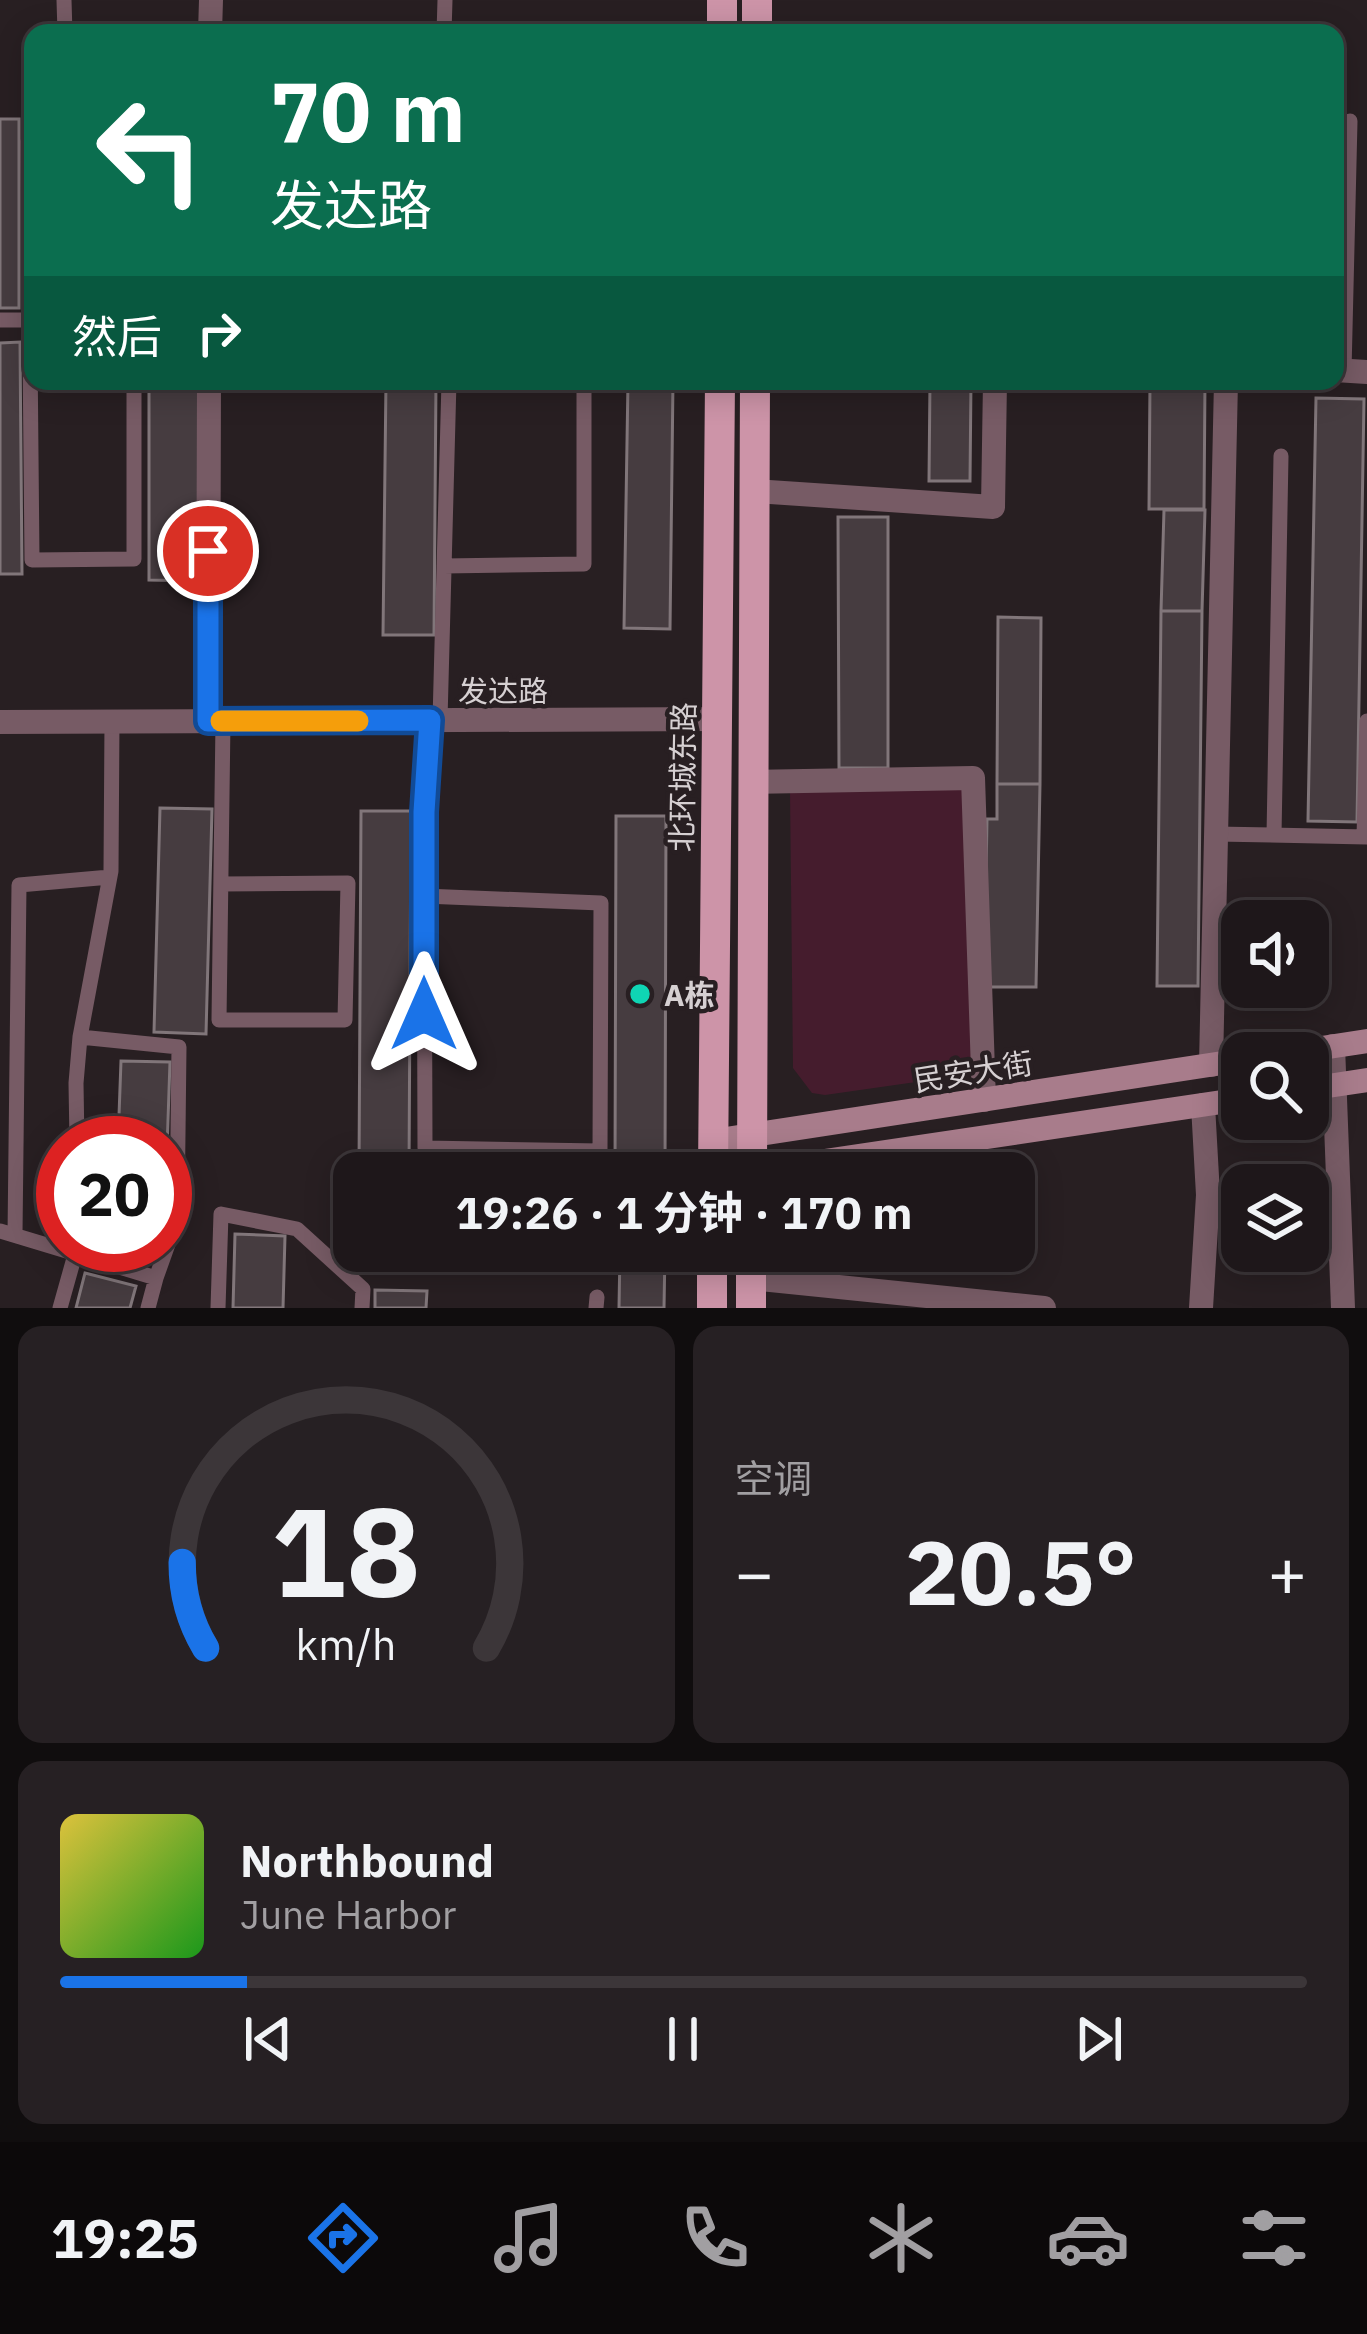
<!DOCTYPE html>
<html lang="zh">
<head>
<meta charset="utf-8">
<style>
  :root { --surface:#1e171a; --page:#262023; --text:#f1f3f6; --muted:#a19fa2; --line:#3c3639; --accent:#1a73e8 }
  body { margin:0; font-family:"IBM Plex Sans","Noto Sans SC",sans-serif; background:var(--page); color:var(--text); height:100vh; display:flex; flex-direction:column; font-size:45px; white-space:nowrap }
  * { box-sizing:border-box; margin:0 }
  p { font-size:39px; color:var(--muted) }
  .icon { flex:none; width:66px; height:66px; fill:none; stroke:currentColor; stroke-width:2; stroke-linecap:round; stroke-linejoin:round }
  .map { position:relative; height:1308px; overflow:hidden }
  .sheet { display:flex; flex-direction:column; gap:18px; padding:18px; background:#100d0e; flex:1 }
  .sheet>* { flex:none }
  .hud { position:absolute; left:24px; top:24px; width:1320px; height:366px; border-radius:24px; box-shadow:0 6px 30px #0003,0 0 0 3px var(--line); background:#0b6e4f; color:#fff; overflow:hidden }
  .fabs { position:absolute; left:1221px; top:900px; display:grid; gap:24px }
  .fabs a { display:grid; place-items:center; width:108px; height:108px; border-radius:24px; background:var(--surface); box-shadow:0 6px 30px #0003,0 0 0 3px var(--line); font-size:60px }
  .speed { position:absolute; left:36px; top:1116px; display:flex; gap:24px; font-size:60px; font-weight:700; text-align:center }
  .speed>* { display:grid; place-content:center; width:156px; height:156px; border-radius:50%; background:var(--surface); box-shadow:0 6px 30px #0003,0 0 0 3px var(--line); line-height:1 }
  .speed .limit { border:18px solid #d22; background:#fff; color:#111 }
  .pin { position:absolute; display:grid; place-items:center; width:102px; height:102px; color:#fff; margin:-51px; border:6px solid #fff; border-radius:50%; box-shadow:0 3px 12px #0007 }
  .me { position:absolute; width:132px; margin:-66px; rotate:0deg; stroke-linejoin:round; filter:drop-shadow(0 0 9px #0008) }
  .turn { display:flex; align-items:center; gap:42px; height:252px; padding:0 48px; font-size:54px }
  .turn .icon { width:156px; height:156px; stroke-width:2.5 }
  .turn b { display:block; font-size:84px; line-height:102px }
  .then { display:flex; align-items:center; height:114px; padding:0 48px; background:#0003; gap:24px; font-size:45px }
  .big { font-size:90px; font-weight:700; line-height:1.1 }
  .sheet .tile { flex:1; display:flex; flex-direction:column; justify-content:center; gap:18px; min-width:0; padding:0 42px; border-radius:24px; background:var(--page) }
  .sheet .dial { align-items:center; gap:0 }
  .dial svg { height:312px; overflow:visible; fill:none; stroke:var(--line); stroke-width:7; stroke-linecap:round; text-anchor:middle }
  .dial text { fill:var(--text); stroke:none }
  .song { display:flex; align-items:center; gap:36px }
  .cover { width:144px; height:144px; border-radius:18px; background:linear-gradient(135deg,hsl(50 70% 55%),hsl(120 70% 35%)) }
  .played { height:12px; border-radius:6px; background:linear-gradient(90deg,var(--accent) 15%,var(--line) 15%) }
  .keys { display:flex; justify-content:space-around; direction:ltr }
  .heat { display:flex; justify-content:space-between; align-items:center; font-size:66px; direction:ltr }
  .sheet .tiles { flex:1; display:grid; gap:18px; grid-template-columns:1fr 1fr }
  .tile:last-child { grid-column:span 2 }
  .trip { position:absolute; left:333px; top:1152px; width:702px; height:120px; border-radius:24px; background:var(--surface); box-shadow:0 6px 30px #0003,0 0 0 3px var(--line); font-weight:700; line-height:120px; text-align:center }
  .tabs { display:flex; height:192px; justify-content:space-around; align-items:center; background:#0c090a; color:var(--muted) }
  .tabs .icon { width:84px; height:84px }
  .tabs .current { color:var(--accent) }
  .tabs b { font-size:54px; color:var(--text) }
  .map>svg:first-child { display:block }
</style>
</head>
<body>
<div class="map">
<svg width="1367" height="1308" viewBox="0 0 1367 1308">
  <rect width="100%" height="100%" fill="#281f22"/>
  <!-- green -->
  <path fill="#451c2d" d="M 964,786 L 972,1074 L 825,1095 L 812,1093 L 793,1068 L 790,789 Z"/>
  <!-- building -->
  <path fill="#463c40" stroke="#81767a" stroke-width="3" d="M 0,119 L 19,119 L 19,308 L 0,308 Z
    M 20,342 L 22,574 L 0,574 L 0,343 Z
    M 149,381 L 200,381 L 199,581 L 149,580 Z
    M 386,381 L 436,381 L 434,635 L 383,635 Z
    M 628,381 L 673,381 L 670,629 L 624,628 Z
    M 930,381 L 971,381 L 970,481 L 929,481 Z
    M 1150,381 L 1205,381 L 1204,509 L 1149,509 Z
    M 1316,398 L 1364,399 L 1357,822 L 1308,821 Z
    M 1164,510 L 1205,510 L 1202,611 L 1161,611 Z
    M 838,517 L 888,517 L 888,768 L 839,768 Z
    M 1161,611 L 1202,611 L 1198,986 L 1157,986 Z
    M 998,617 L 1041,618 L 1040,784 L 997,784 Z
    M 997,784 L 1040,784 L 1036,987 L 984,987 L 987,819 L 997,819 Z
    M 160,808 L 212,809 L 206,1034 L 154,1032 Z
    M 361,811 L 411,811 L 409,1173 L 359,1173 Z
    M 616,816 L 666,816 L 665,1173 L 615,1173 Z
    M 121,1061 L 170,1062 L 165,1207 L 165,1143 L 118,1143 Z
    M 235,1234 L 285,1236 L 283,1308 L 233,1308 Z
    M 620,1251 L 665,1251 L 664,1308 L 619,1308 Z
    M 85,1273 L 136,1286 L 130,1308 L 76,1308 Z
    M 375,1290 L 427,1291 L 426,1308 L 375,1308 Z"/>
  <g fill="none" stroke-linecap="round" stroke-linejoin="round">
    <!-- service -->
    <path stroke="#775b65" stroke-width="15" d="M 64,0 L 65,33
      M 444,33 L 445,0
      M 33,141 L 28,141 L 32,560 L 134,559 L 134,381
      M 0,320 L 29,320
      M 1344,371 L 1350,121
      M 444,566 L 584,564 L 584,381
      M 440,720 L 449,381
      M 1216,834 L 1367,837
      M 1274,835 L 1281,456
      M 1364,837 L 1367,721
      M 221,884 L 348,883 L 345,1020 L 219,1020 L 223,721
      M 424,896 L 601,903 L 600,1151 L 425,1148 L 424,812 L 430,720
      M 80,1037 L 179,1047 L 177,1219 L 156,1278
      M 77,1143 L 76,1083 L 80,1037 L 111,871 L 112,721
      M 0,1231 L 156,1278 L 148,1308
      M 15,1235 L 19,885 L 110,877
      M 60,1308 L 76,1251
      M 218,1308 L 221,1214 L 297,1229 L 363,1289 L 362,1308
      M 596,1308 L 597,1297"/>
    <!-- minor -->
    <path stroke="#775b65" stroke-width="24" d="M 210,33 L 211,0
      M 1335,370 L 1367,372
      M 755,491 L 993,507 L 995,381
      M 208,721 L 209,381
      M 755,782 L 973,778 L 984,1100
      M 1333,1046 L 1343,1308
      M 1211,1065 L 1226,381
      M 751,1278 L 1044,1308
      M 1201,1308 L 1208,1195 L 1203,1105"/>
    <!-- tertiary -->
    <path stroke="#775b65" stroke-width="24" d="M 0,722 L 719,719"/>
    <!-- secondary -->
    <path stroke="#a87c8b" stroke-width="24" d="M 1289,1053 L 1367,1041
      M 1308,1089 L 1367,1080
      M 713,1141 L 1242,1060
      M 744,1173 L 1242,1099"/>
    <!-- primary -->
    <path stroke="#cd94a8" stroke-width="30" d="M 722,33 L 722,0
      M 757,33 L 757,0
      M 713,1173 L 720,381
      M 752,1173 L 755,381
      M 712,1308 L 712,1251
      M 751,1308 L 751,1251"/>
  </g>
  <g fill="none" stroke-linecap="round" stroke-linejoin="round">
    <!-- route casing -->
    <g stroke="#114b97" stroke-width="30">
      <path id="route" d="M 208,551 L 208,721 L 430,720 L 424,812 L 424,1014"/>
    </g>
    <!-- route -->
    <use href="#route" stroke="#1a73e8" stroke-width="21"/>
    <!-- slow -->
    <path stroke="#f59e0b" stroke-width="21" d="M 221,721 L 358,721"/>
  </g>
  <!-- markers -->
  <circle fill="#0fd5b4" stroke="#281f22" stroke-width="4.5" cx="640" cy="994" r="12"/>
  <g text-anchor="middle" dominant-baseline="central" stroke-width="9" stroke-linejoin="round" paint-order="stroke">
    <!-- street labels -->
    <g font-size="30" fill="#d6d0d2" stroke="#281f22">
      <text x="503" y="690">发达路</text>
      <text transform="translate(682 777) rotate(-89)">北环城东路</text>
      <text transform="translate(973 1071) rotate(-9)">民安大街</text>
    </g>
    <!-- poi labels -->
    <g font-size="30" font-weight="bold" fill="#d6d0d2" stroke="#281f22" text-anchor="start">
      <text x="664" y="994">A栋</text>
    </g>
  </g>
</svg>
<div class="fabs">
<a><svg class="icon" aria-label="sound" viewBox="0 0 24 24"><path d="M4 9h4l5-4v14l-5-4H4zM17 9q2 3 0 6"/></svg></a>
<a><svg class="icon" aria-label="search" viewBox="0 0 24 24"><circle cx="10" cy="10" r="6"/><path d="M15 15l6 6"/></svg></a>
<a><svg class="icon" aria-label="layers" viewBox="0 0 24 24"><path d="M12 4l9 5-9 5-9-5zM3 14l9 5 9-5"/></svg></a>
</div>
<div class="speed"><div class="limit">20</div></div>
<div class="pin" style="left:208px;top:551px;background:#d93025"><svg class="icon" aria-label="arrive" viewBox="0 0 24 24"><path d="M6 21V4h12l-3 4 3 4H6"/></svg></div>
<svg class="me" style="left:424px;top:1014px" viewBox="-20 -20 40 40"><path d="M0-17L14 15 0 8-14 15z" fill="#1a73e8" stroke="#fff" stroke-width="4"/></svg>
<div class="trip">19:26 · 1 分钟 · 170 m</div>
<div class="hud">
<div class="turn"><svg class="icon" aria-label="left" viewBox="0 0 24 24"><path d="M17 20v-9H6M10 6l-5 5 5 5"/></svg><div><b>70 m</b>发达路</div></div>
<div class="then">然后<svg class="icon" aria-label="right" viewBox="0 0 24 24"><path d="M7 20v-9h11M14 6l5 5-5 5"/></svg></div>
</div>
</div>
<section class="sheet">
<div class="tiles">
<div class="tile dial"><svg viewBox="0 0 100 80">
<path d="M14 69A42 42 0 1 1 86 69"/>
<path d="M14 69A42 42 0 0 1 8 47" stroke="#1a73e8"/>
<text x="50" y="56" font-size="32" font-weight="700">18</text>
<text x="50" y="72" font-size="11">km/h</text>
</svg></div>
<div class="tile"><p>空调</p>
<div class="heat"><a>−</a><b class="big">20.5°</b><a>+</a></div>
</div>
<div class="tile">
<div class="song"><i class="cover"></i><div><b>Northbound</b><p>June Harbor</p></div></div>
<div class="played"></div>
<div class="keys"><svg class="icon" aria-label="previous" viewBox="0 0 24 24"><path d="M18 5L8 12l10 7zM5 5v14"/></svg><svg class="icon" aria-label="pause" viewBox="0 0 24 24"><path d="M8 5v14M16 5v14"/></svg><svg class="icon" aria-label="next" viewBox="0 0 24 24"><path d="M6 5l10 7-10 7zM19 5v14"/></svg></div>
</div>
</div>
</section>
<nav class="tabs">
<b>19:25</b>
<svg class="icon current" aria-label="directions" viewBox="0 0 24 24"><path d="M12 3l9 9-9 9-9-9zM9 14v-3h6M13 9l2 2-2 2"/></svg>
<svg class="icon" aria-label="music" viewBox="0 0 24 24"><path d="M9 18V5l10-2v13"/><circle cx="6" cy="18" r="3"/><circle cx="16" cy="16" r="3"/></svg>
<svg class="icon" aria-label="phone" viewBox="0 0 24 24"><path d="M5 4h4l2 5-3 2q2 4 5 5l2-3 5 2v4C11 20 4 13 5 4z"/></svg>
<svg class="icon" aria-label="climate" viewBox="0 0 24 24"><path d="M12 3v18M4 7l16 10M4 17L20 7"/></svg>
<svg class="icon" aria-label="car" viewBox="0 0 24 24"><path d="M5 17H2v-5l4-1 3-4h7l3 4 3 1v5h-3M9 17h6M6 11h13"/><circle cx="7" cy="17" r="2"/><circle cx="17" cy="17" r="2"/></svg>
<svg class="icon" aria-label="filters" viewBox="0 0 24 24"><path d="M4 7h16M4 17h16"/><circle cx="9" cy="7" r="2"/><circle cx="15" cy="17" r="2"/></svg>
</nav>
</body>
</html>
